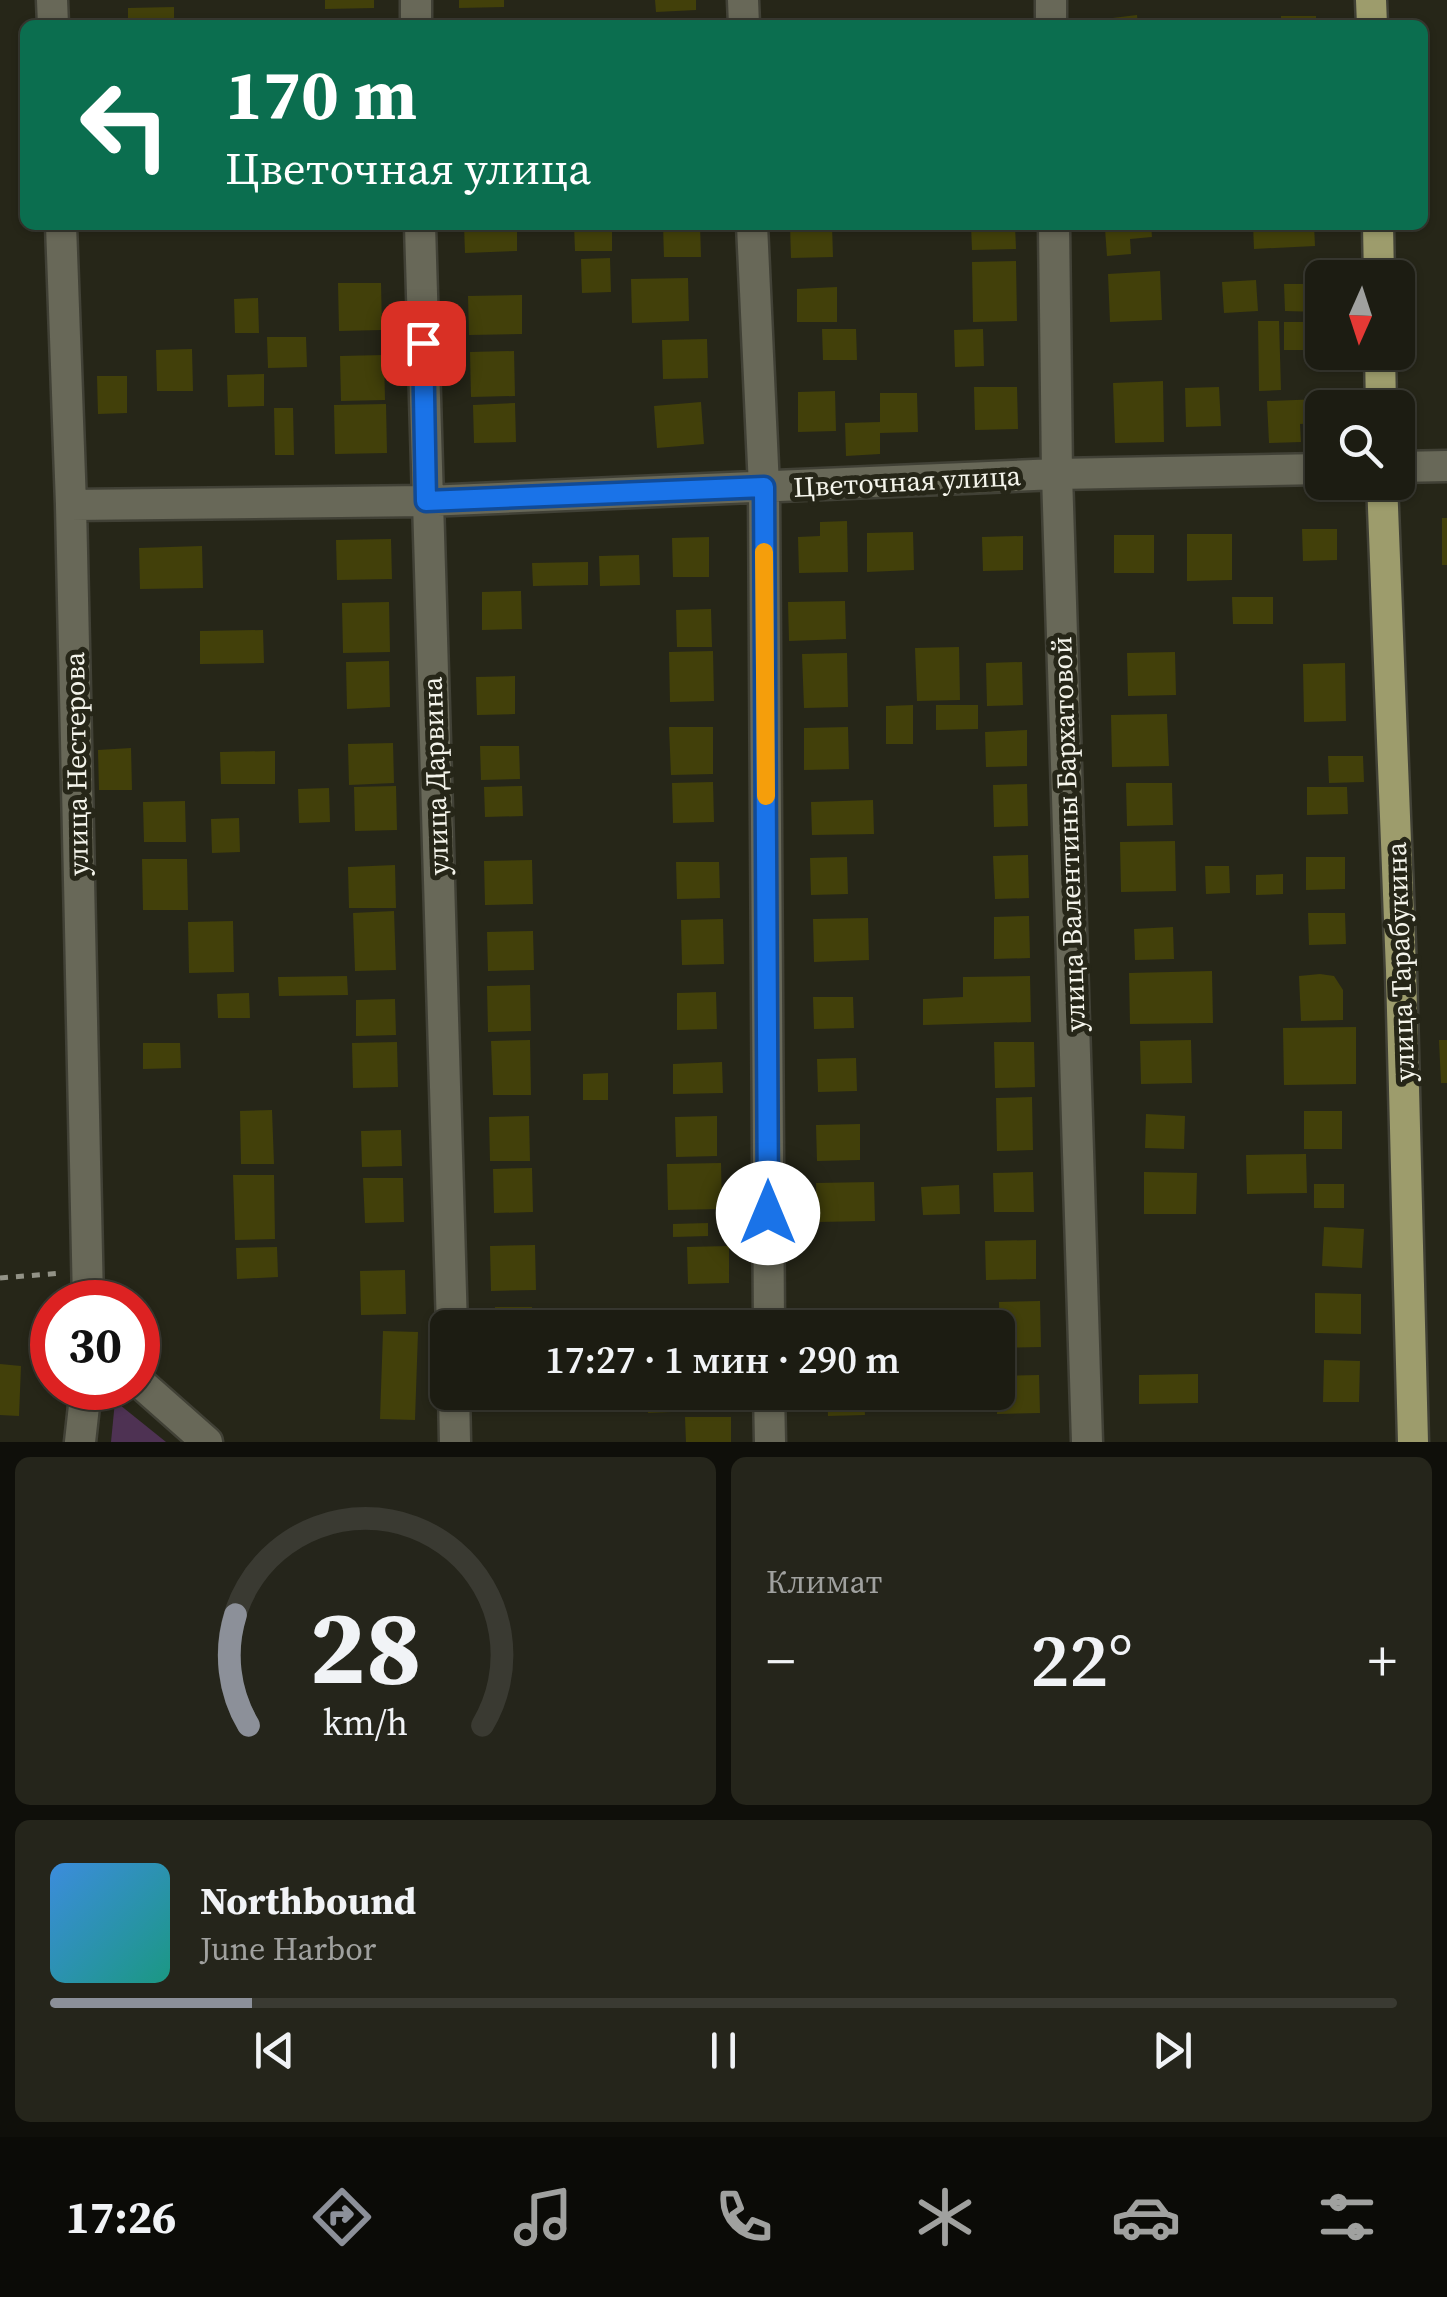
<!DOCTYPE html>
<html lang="ru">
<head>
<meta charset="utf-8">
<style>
  :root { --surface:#1c1c12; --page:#25251b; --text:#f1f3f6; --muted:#a0a19f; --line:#3a3a32; --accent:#8c9099 }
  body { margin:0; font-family:"Source Serif 4",serif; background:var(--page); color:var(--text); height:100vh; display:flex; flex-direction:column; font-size:38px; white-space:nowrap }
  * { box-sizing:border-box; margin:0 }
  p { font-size:32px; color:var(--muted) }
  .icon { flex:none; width:55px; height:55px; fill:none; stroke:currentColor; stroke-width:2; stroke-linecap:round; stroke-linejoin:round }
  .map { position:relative; height:1442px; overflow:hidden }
  .panel { display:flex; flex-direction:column; gap:15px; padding:15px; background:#0f0f0a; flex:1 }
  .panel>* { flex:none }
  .banner { position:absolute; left:20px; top:20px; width:1408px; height:210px; border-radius:15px; box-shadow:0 2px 8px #0004,0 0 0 2px var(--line); background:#0b6e4f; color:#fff; overflow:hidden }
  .needle { width:65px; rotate:183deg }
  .tools { position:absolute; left:1305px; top:260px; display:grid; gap:20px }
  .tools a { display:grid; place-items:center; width:110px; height:110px; border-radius:15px; background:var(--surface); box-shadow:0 2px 8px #0004,0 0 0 2px var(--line); font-size:50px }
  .speed { position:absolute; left:30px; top:1280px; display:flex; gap:20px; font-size:50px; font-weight:700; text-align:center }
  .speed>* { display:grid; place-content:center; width:130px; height:130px; border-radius:50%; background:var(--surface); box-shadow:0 2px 8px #0004,0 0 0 2px var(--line); line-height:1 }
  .speed .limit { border:15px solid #d22; background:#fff; color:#111 }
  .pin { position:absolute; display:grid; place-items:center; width:85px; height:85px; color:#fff; margin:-42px; border-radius:20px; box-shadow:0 5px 15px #0006 }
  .me { position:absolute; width:110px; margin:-55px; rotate:0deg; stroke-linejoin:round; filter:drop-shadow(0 0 8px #0008) }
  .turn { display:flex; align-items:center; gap:35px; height:210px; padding:0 40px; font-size:45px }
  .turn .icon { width:130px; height:130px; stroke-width:2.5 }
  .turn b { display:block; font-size:70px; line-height:85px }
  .big { font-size:75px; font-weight:600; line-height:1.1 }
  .panel .tile { flex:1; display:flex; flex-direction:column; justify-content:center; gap:15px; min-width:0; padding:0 35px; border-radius:15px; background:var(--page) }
  .panel .dial { align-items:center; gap:0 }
  .dial svg { height:260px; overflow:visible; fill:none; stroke:var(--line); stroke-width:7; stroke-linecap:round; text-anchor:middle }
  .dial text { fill:var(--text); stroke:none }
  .song { display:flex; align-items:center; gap:30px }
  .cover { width:120px; height:120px; border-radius:15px; background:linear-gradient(135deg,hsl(210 70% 55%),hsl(170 70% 35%)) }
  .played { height:10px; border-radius:5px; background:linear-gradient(90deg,var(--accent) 15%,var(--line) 15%) }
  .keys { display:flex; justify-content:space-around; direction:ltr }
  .heat { display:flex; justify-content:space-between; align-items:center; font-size:55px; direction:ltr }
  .panel .tiles { flex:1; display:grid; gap:15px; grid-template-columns:1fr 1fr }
  .tile:last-child { grid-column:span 2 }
  .trip { position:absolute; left:430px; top:1310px; width:585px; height:100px; border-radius:15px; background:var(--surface); box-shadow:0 2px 8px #0004,0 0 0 2px var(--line); font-weight:600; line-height:100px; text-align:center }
  .tabs { display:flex; height:160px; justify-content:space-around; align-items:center; background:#0b0b07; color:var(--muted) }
  .tabs .icon { width:70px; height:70px }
  .tabs .active { color:var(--accent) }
  .tabs b { font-size:45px; color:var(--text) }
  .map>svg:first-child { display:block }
</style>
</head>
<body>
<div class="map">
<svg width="1447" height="1442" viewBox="0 0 1447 1442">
  <rect width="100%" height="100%" fill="#262618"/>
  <!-- green -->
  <path fill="#4e3253" d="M 115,1401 L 166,1442 L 111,1442 Z"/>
  <!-- building -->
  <path fill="#42400a" d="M 325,0 L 374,0 L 374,8 L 325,9 Z
    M 459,0 L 504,0 L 504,7 L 459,8 Z
    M 655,0 L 696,0 L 696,10 L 656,12 Z
    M 174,7 L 174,25 L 128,25 L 128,8 Z
    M 1137,15 L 1138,25 L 1097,25 L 1096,20 Z
    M 1281,16 L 1316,16 L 1316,25 L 1281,25 Z
    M 464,225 L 517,225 L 517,251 L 465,253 Z
    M 574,225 L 612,225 L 612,251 L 575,251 Z
    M 663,225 L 700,225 L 701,257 L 664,257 Z
    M 790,225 L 832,225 L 833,257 L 791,258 Z
    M 971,225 L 1015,225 L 1016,249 L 972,250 Z
    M 1092,225 L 1151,225 L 1152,237 L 1130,239 L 1131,254 L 1107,256 L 1105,229 L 1092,230 Z
    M 1253,225 L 1314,225 L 1315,246 L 1254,249 Z
    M 610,258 L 611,292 L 582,293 L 581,259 Z
    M 1016,261 L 1017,321 L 973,322 L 972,262 Z
    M 1160,271 L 1162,320 L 1110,322 L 1108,274 Z
    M 688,278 L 689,321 L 632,323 L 631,279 Z
    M 1256,280 L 1258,311 L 1224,313 L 1222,282 Z
    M 338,283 L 381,283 L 382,330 L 339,331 Z
    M 1284,284 L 1322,284 L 1322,312 L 1285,311 Z
    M 837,287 L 837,322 L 797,322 L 797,289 Z
    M 522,295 L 522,334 L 469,335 L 468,296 Z
    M 258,298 L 259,333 L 235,333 L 234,299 Z
    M 1258,321 L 1279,321 L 1281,390 L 1259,391 Z
    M 1284,322 L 1322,322 L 1322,350 L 1284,350 Z
    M 822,329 L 856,329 L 857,360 L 823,360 Z
    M 983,329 L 984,366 L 955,367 L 954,330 Z
    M 267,337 L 306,337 L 307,367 L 268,368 Z
    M 707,339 L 708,378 L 663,379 L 662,340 Z
    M 192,349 L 193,391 L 157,391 L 156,350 Z
    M 514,351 L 515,396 L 471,397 L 470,352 Z
    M 384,355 L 385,400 L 341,401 L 340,356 Z
    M 264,374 L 264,406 L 228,407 L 227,375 Z
    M 97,376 L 127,376 L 127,413 L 98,414 Z
    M 1163,381 L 1164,442 L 1115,443 L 1113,383 Z
    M 974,387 L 1017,387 L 1018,429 L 975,430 Z
    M 1219,387 L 1221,426 L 1186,427 L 1185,388 Z
    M 835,391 L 836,431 L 798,432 L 798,392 Z
    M 880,393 L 917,393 L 918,432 L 880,433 L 880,454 L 846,456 L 845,423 L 880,422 Z
    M 1346,398 L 1346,408 L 1322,408 L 1322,423 L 1300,424 L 1301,442 L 1269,443 L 1267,401 Z
    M 701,402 L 704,444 L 657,448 L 654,406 Z
    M 515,403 L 516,442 L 474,443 L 473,405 Z
    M 386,404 L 387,453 L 335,454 L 334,405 Z
    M 274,408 L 293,408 L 294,455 L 275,455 Z
    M 1442,518 L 1447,518 L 1447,565 L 1442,565 Z
    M 847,521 L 848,572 L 799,573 L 798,537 L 820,536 L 820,522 Z
    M 1302,529 L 1337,529 L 1337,560 L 1303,561 Z
    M 913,532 L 914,570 L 867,572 L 867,533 Z
    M 1187,534 L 1232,534 L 1232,580 L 1187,581 Z
    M 1114,535 L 1154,535 L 1154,573 L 1114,573 Z
    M 1023,536 L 1023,570 L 983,571 L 982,537 Z
    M 709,537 L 709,577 L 673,577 L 672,538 Z
    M 391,539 L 392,579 L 337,580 L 336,540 Z
    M 202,546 L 203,588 L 140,589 L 139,548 Z
    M 639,555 L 640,585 L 600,586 L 599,556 Z
    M 588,562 L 588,585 L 533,586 L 532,563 Z
    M 521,591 L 522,629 L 482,630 L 482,592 Z
    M 1232,597 L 1273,597 L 1273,624 L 1233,624 Z
    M 845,601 L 846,639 L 789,641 L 788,602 Z
    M 389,602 L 390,652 L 343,653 L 342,603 Z
    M 711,609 L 712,647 L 677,647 L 676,610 Z
    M 263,630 L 264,663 L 200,664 L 200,631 Z
    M 959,647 L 960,700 L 917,701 L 915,648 Z
    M 713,651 L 714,701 L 670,702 L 669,652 Z
    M 1175,652 L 1176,695 L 1128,696 L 1127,653 Z
    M 847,653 L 848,707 L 804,708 L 802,654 Z
    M 389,661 L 390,707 L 347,709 L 346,662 Z
    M 1022,662 L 1023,705 L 987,706 L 986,663 Z
    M 1345,663 L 1346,721 L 1304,722 L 1303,664 Z
    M 515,676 L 515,714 L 477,715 L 476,677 Z
    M 913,705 L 913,744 L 886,744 L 886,706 Z
    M 936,705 L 978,705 L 978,729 L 936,730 Z
    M 1167,714 L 1169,766 L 1112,767 L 1111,715 Z
    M 669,727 L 713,727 L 713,774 L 671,775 Z
    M 848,727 L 849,769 L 804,770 L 804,728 Z
    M 1027,730 L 1027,766 L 986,767 L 985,732 Z
    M 393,743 L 394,783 L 349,785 L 348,744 Z
    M 480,746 L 519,746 L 520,779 L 481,780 Z
    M 131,748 L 132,790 L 99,790 L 98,750 Z
    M 275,751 L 275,784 L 221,784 L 220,752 Z
    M 1328,756 L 1363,756 L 1364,782 L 1329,783 Z
    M 713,782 L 714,822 L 673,823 L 672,783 Z
    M 1126,783 L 1172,783 L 1173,825 L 1127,826 Z
    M 1027,784 L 1028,826 L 994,827 L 993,785 Z
    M 396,786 L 397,830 L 355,831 L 354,787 Z
    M 522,786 L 523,816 L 485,817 L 484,787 Z
    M 1307,787 L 1347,787 L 1348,814 L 1307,815 Z
    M 329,788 L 330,822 L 299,823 L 298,789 Z
    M 873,800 L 874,834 L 812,835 L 811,802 Z
    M 185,801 L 186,842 L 144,842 L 143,802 Z
    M 239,818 L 240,852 L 212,853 L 211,819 Z
    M 1175,841 L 1176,891 L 1121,892 L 1120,842 Z
    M 1028,855 L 1029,898 L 995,899 L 993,856 Z
    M 847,857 L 848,894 L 811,895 L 810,858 Z
    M 1306,857 L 1345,857 L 1345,889 L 1306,890 Z
    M 142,859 L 187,859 L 188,910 L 143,910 Z
    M 532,860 L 533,904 L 485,905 L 484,861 Z
    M 676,862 L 719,862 L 720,898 L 677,899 Z
    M 395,865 L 396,908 L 349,908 L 348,867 Z
    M 1205,866 L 1229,866 L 1230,893 L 1206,894 Z
    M 1283,874 L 1283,894 L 1256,895 L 1256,875 Z
    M 394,911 L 396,970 L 355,971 L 353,913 Z
    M 1308,913 L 1345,913 L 1346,944 L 1309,945 Z
    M 1029,916 L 1030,958 L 994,959 L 994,917 Z
    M 868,918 L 869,960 L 814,962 L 813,919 Z
    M 723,919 L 724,964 L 682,965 L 681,920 Z
    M 233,921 L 234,972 L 189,973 L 188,922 Z
    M 1173,927 L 1174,959 L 1135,960 L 1134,929 Z
    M 533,931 L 534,970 L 488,971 L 487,932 Z
    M 1212,971 L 1213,1023 L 1130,1024 L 1129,973 Z
    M 1320,974 L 1334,976 L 1343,990 L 1343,1020 L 1301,1021 L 1299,976 Z
    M 347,976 L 348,995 L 279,996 L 278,977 Z
    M 1030,976 L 1031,1022 L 923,1025 L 923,999 L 963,997 L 963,977 Z
    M 530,985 L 531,1031 L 488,1032 L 487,986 Z
    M 716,992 L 717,1029 L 677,1030 L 677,993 Z
    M 249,993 L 250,1018 L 218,1018 L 217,994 Z
    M 813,997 L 853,997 L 854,1028 L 814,1029 Z
    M 395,999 L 396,1035 L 356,1036 L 356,1000 Z
    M 1356,1027 L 1356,1084 L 1284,1085 L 1283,1028 Z
    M 530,1040 L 531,1095 L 493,1095 L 491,1041 Z
    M 1191,1040 L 1192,1083 L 1141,1084 L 1140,1041 Z
    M 1439,1040 L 1447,1040 L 1447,1083 L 1441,1083 Z
    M 397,1042 L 398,1087 L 353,1088 L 352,1043 Z
    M 994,1042 L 1034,1042 L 1035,1087 L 995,1088 Z
    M 143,1043 L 180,1043 L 181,1068 L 143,1069 Z
    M 856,1058 L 857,1091 L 818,1092 L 817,1059 Z
    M 722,1062 L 723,1093 L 673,1094 L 673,1064 Z
    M 608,1073 L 608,1100 L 583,1100 L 583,1074 Z
    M 1032,1097 L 1033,1150 L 997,1151 L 996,1098 Z
    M 272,1110 L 274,1164 L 241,1164 L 240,1111 Z
    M 1304,1111 L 1342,1111 L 1342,1149 L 1304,1149 Z
    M 1146,1114 L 1185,1116 L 1184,1149 L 1145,1148 Z
    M 529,1116 L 530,1161 L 490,1161 L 489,1117 Z
    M 717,1116 L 717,1156 L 676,1157 L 675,1117 Z
    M 860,1124 L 860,1160 L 817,1161 L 816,1125 Z
    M 401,1130 L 402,1166 L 362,1167 L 361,1131 Z
    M 1306,1154 L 1307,1193 L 1247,1194 L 1246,1155 Z
    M 721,1163 L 722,1209 L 668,1210 L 667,1164 Z
    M 532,1168 L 533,1212 L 494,1213 L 493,1169 Z
    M 1033,1172 L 1034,1212 L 994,1212 L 993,1173 Z
    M 1144,1172 L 1197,1173 L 1196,1214 L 1144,1214 Z
    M 233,1175 L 274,1175 L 275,1239 L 235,1240 Z
    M 363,1178 L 403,1178 L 404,1222 L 365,1223 Z
    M 874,1182 L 875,1221 L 817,1222 L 816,1183 Z
    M 1314,1184 L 1344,1184 L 1344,1208 L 1314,1208 Z
    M 959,1185 L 960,1214 L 923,1215 L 921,1187 Z
    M 708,1223 L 708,1236 L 673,1237 L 673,1224 Z
    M 1324,1227 L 1364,1229 L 1362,1268 L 1322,1266 Z
    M 1036,1240 L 1036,1279 L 986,1280 L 985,1241 Z
    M 535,1245 L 536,1290 L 491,1291 L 490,1246 Z
    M 729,1246 L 729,1283 L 688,1284 L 687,1247 Z
    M 277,1247 L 278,1277 L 237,1279 L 236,1248 Z
    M 405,1270 L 406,1314 L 361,1315 L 360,1271 Z
    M 1315,1293 L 1361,1294 L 1361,1334 L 1315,1333 Z
    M 1040,1301 L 1041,1347 L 1000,1348 L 999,1302 Z
    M 495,1307 L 532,1307 L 532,1328 L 495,1328 Z
    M 882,1308 L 882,1328 L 819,1328 L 818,1309 Z
    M 383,1331 L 418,1332 L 415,1420 L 380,1419 Z
    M 1324,1360 L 1360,1361 L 1359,1402 L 1323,1402 Z
    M 0,1364 L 21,1366 L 19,1416 L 0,1415 Z
    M 1198,1374 L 1198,1403 L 1139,1404 L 1139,1375 Z
    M 1039,1375 L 1040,1413 L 997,1414 L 998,1376 Z
    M 498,1392 L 537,1392 L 537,1399 L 498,1400 Z
    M 647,1392 L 671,1392 L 672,1412 L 648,1413 Z
    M 680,1392 L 732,1392 L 733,1409 L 680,1410 Z
    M 827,1392 L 864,1392 L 865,1415 L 828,1416 Z
    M 685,1417 L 731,1417 L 731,1442 L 686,1442 Z"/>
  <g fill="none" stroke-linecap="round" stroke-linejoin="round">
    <!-- minor casing -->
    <g stroke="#414136" stroke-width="35">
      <path id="minor" d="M 52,0 L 53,25
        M 416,0 L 416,25
        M 743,0 L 744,25
        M 1051,0 L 1051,25
        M 61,225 L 71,505 L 88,1302
        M 420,225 L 452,1328
        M 752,225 L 764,487 L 769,1328
        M 1054,225 L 1057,474 L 1087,1442
        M 1398,467 L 1447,466
        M 71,505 L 426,501 L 1057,474 L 1322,469
        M 138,1381 L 207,1442
        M 454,1392 L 455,1442
        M 769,1392 L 770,1442
        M 80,1442 L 86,1388"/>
    </g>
    <!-- major casing -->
    <g stroke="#414136" stroke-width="35">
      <path id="major" d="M 1371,0 L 1372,25
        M 1378,225 L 1379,278
        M 1380,352 L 1381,408
        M 1382,482 L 1401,971 L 1413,1442"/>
    </g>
    <!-- path -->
    <path stroke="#929286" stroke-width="5" stroke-dasharray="8 8" stroke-linecap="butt" d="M 0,1278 L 62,1273"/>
    <!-- minor -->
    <use href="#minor" stroke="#686858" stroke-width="30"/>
    <!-- major -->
    <use href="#major" stroke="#9d9c6c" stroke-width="30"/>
  </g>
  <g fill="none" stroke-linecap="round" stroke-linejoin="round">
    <!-- route casing -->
    <g stroke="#114b97" stroke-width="25">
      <path id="route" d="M 423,343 L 426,501 L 764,487 L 768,1213"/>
    </g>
    <!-- route -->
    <use href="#route" stroke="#1a73e8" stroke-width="18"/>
    <!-- slow -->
    <path stroke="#f59e0b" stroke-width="18" d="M 764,552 L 766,796"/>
  </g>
  <g text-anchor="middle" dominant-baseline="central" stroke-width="10" stroke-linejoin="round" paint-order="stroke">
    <!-- street labels -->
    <g font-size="28" fill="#f4f4eb" stroke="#262618">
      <text transform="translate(907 481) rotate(-3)">Цветочная улица</text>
      <text transform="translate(76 764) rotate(-91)">улица Нестерова</text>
      <text transform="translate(435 776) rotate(-92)">улица Дарвина</text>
      <text transform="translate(1068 834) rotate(-92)">улица Валентины Бархатовой</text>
      <text transform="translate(1400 962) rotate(-92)">улица Тарабукина</text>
    </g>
  </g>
</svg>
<div class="tools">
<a><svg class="needle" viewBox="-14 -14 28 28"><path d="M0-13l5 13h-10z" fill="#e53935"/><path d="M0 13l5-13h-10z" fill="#a0a19f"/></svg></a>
<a><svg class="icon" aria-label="search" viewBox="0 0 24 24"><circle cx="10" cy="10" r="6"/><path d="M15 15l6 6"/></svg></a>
</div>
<div class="speed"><div class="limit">30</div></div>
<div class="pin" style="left:423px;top:343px;background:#d93025"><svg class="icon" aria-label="arrive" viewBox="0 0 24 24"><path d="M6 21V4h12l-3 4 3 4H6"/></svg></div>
<svg class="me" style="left:768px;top:1213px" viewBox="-20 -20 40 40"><circle r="19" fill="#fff"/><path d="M0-13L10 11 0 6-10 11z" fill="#1a73e8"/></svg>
<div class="trip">17:27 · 1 мин · 290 m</div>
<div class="banner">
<div class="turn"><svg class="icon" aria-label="left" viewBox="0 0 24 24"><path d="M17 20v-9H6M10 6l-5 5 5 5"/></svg><div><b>170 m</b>Цветочная улица</div></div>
</div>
</div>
<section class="panel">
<div class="tiles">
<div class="tile dial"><svg viewBox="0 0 100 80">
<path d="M14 69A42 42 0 1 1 86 69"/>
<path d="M14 69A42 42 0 0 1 10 35" stroke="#8c9099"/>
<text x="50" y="56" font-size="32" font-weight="700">28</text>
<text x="50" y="72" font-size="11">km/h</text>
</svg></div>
<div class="tile"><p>Климат</p>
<div class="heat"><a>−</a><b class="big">22°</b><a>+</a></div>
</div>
<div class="tile">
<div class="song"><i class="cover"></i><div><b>Northbound</b><p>June Harbor</p></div></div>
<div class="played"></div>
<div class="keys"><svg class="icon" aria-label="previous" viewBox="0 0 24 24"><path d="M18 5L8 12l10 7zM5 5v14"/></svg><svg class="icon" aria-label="pause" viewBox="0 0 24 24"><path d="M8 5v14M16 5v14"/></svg><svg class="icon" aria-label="next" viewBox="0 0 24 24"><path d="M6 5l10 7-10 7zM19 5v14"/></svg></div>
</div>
</div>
</section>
<nav class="tabs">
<b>17:26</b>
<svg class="icon active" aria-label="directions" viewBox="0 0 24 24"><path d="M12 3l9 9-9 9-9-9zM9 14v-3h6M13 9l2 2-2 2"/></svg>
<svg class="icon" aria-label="music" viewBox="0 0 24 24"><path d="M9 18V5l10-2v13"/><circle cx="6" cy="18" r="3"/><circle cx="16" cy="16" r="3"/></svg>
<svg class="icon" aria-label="phone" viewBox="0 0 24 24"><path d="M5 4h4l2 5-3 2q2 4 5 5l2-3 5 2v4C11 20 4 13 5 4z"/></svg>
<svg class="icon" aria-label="climate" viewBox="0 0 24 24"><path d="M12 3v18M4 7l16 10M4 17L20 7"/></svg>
<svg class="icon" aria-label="car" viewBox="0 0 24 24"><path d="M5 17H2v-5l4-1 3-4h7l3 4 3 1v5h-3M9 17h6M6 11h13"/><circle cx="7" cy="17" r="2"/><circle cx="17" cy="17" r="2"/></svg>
<svg class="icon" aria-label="filters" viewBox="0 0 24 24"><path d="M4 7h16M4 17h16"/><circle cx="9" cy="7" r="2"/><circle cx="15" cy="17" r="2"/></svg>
</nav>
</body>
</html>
